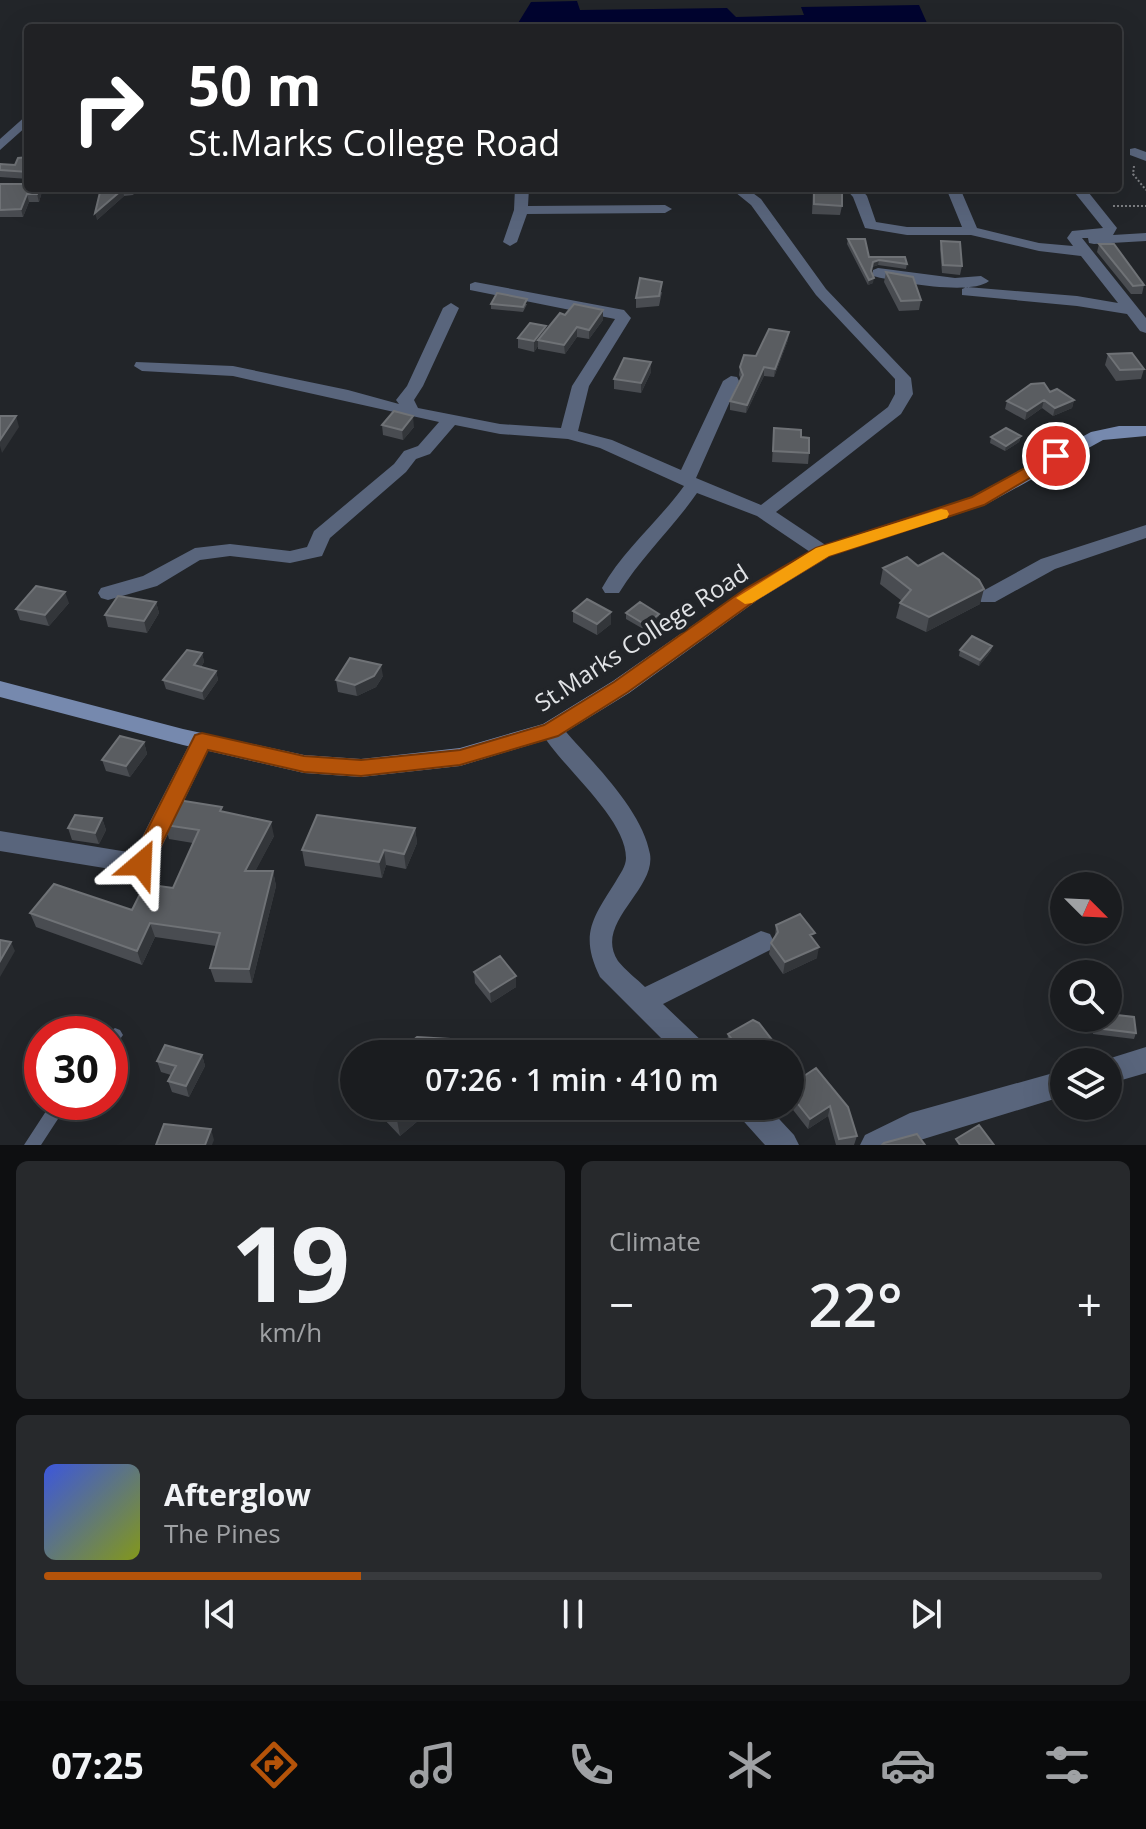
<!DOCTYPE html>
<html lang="en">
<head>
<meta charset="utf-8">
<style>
  :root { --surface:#1a1c1f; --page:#27292c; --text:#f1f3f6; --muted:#9fa1a4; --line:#383a3d; --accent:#b45309 }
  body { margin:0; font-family:"Open Sans",sans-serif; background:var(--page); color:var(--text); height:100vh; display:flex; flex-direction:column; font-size:30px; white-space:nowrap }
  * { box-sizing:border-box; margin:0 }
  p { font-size:26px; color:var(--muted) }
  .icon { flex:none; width:44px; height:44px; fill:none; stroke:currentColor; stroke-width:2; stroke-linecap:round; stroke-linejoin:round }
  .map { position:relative; height:1145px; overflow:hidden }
  .sheet { display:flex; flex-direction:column; gap:16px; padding:16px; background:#0e0f11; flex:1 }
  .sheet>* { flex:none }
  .top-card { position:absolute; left:24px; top:24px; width:1098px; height:168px; border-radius:8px; box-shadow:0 8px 32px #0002,0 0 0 2px var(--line); background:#202124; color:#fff; overflow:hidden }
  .needle { width:52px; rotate:114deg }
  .controls { position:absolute; left:1050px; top:872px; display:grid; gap:16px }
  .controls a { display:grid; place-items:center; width:72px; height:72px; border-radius:50%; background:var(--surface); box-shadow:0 8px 32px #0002,0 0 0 2px var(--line); font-size:40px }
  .speed { position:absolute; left:24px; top:1016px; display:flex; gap:16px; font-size:40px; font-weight:700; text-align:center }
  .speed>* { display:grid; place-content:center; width:104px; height:104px; border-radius:50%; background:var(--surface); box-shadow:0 8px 32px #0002,0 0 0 2px var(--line); line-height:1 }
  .speed .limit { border:12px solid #d22; background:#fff; color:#111 }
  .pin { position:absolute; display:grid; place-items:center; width:68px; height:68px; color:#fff; margin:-34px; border:4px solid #fff; border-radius:50%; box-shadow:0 2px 8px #0007 }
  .me { position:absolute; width:88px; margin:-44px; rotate:26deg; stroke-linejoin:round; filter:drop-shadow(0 0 6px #0008) }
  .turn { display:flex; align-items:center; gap:28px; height:168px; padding:0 32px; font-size:36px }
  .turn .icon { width:104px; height:104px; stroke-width:2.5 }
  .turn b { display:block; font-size:56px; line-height:68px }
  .big { font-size:60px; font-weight:600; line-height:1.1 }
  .sheet .tile { flex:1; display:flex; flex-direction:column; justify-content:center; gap:12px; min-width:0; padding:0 28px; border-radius:12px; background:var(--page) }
  .sheet .dial { align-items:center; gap:0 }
  .dial b { font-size:104px; line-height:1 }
  .song { display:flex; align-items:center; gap:24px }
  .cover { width:96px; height:96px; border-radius:12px; background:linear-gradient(135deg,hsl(230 70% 55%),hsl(70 70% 35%)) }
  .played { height:8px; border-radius:4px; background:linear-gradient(90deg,var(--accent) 30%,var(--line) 30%) }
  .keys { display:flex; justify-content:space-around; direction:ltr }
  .heat { display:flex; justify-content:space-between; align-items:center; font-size:44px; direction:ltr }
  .sheet .tiles { flex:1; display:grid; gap:16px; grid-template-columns:1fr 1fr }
  .tile:last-child { grid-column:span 2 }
  .trip { position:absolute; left:340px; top:1040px; width:464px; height:80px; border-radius:40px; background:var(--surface); box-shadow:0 8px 32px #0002,0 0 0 2px var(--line); font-weight:600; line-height:80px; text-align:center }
  .tab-bar { display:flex; height:128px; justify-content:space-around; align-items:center; background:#0a0b0c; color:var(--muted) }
  .tab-bar .icon { width:56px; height:56px }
  .tab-bar .current { color:var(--accent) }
  .tab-bar b { font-size:36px; color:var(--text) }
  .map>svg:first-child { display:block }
</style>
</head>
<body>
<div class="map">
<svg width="1146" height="1145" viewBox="0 0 1146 1145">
  <rect width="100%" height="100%" fill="#222529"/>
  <!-- water -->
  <path fill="#00042f" d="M 577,1 L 580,10 L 727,8 L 736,17 L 804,15 L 801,7 L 919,5 L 927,23 L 924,28 L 515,28 L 531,2 Z"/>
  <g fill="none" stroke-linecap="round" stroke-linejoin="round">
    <!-- path -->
    <path stroke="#7b7d81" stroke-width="2" stroke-dasharray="2 2" stroke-linecap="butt" d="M 1134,166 L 1133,174 L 1146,190
      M 1113,206 L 1146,206"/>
    <!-- lane -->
    <path fill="#59657c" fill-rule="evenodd" d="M 115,1028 L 120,1030 L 123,1035 L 115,1046 L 110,1048 L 110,1034 L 106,1034 Z
      M 52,1102 L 69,1102 L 41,1145 L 24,1145 Z"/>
    <!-- street -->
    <path fill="#59657c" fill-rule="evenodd" d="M 28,114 L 28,125 L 0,150 L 0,139 Z
      M 1135,148 L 1146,152 L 1146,161 L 1130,155 L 1130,149 Z
      M 515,188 L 529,188 L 528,206 L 665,205 L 672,209 L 665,213 L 527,214 L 517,242 L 510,246 L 503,242 L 514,210 Z
      M 730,188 L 746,188 L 761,199 L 826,289 L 911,378 L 913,394 L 901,414 L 776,512 L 830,548 L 833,552 L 830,556 L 816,556 L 757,516 L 697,493 C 673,528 641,557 619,593 L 605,593 L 602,588 C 623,550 658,522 684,486 L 600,448 L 568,439 L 500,434 L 455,425 L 430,454 L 416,459 L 406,472 L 330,538 L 322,556 L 290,563 L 230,556 L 200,560 L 157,586 L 108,600 L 101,598 L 98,593 L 101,588 L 143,576 L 195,548 L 230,544 L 290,551 L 307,547 L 314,531 L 394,464 L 404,451 L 418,446 L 439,422 L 233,376 L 142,371 L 134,366 L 136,362 L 233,366 L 348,390 L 399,404 L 396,400 L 407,386 L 443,308 L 451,303 L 459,308 L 423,386 L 414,400 L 418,408 L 500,424 L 561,428 L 572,386 L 615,319 L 470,290 L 470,284 L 475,282 L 624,310 L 631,318 L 589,386 L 578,431 L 612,440 L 681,470 L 723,381 L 731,376 L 737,377 L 739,381 L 696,478 L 761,505 L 888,407 L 895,394 L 895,379 L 816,295 L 751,205 Z
      M 845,188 L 860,188 L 867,196 L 876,222 L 907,227 L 962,227 L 946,188 L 960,188 L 977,228 L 1039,243 L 1073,246 L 1067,238 L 1072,231 L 1103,228 L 1071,188 L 1085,188 L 1117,228 L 1113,235 L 1146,233 L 1146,241 L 1094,244 L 1089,243 L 1088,238 L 1082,238 L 1146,318 L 1146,333 L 1140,331 L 1127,314 L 1077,306 L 962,295 L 962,289 L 967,287 L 1077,296 L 1118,303 L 1081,256 L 1039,251 L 971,235 L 907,235 L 865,228 L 853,197 Z
      M 878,268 L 955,278 L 981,276 L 989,281 C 971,296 896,282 873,276 L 873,270 Z
      M 1146,525 L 1146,538 L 1055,569 L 995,602 L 981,602 L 978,597 L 981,592 L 1041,559 Z
      M 551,722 L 559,724 C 588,758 642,808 650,854 C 656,890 593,923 618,961 C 625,970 637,979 645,987 L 761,931 L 770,934 L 774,942 L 770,950 L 663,1004 L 706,1045 L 710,1054 L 677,1054 L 600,977 C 579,934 593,918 616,881 C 620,874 626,866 626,858 C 626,817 559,765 540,730 L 543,724 Z
      M 202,733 L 210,735 L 213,741 L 150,871 L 141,874 L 0,851 L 0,831 L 134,853 L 194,735 Z
      M 1146,1047 L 1146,1073 L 1108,1084 L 1108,1062 L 1098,1062 Z
      M 1064,1070 L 1064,1096 L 904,1145 L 860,1145 L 865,1135 L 910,1113 Z
      M 734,1106 L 767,1106 L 794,1135 L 799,1145 L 765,1145 L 738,1115 Z"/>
    <!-- secondary -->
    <path fill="#7689ae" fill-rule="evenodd" d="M 1119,426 L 1146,426 L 1146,436 L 1103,440 L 985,505 L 830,556 L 759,599 L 629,693 L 559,736 L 460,766 L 361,777 L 304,773 L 183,745 L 0,697 L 0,681 L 183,729 L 304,755 L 361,759 L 460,748 L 543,724 L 613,681 L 745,589 L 816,548 L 971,497 L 1091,432 Z"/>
  </g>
  <!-- wall -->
  <path fill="#494c51" d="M 28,157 L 28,179 L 0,177 L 0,164 L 15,165 Z
    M 0,184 L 43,188 L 39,202 L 29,202 L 23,217 L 0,217 Z
    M 101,188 L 138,188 L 133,195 L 124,196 L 97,220 Z
    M 813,188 L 836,188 L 842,206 L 840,215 L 812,214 Z
    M 848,239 L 869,257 L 907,264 L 906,269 L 878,265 L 872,267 L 871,272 L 873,283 L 868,285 L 847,244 Z
    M 941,241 L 962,266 L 960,275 L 942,273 L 940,249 Z
    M 1099,244 L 1144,285 L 1142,294 L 1131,294 L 1097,252 Z
    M 886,272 L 921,300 L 919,310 L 899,311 L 884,282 Z
    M 662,292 L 659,306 L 636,308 L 636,298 Z
    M 491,304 L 527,304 L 523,312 L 491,309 Z
    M 603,320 L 589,339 L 577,337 L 565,354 L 538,349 L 538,346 L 534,352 L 518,348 L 518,338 L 546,326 L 546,330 Z
    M 788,340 L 774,377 L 764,376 L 746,413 L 730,410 L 730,401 L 741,380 L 739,375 L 740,367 L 756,356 Z
    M 1108,354 L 1144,369 L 1141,379 L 1116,381 L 1105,365 Z
    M 651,372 L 641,393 L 614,389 L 614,379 Z
    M 1050,392 L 1074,400 L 1072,408 L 1053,416 L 1042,408 L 1025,420 L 1005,409 L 1007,401 Z
    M 382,425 L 414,427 L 403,440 L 383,435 Z
    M 774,428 L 801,437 L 809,453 L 808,464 L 772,462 Z
    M 1021,436 L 1019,442 L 1005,451 L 990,443 L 991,437 Z
    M 918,566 L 980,604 L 926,632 L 896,618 L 900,603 L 902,601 L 880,584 L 883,568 Z
    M 156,602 L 159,613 L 147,633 L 108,627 L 105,615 Z
    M 69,603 L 49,626 L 20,620 L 16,609 Z
    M 573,611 L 611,624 L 597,635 L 573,622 Z
    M 626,613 L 659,614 L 659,620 L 645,630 L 626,619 Z
    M 992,646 L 991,651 L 979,666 L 959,656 L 960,650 Z
    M 202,653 L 204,662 L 201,667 L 216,671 L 218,680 L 204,700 L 166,689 L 163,680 Z
    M 383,676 L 376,687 L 357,696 L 338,692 L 336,680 Z
    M 144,742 L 147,754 L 130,777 L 106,771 L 102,760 Z
    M 224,812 L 274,836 L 255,871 L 273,871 L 276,886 L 252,983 L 215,982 L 210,968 L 216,946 L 155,937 L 142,965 L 36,927 L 30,913 L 132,910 L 173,888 L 193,843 L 169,839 L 165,825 Z
    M 102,818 L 106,830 L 99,844 L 72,840 L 68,828 Z
    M 415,828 L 417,843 L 406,869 L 386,865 L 382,878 L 305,866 L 302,850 Z
    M 776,925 L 814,940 L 817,958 L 783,974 L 769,954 L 771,943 L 775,937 Z
    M 474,972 L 516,987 L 491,1003 L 475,983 Z
    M 1092,1018 L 1108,1018 L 1136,1033 L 1134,1039 L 1093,1034 Z
    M 728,1034 L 783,1054 L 734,1054 L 727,1045 Z
    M 202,1055 L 205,1066 L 189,1097 L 172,1092 L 168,1081 L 171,1075 L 161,1072 L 157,1061 Z
    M 790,1063 L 801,1078 L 816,1068 L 857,1136 L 854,1145 L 836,1145 L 828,1116 L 808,1129 L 790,1106 Z
    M 380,1106 L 471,1106 L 458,1118 L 425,1115 L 400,1136 L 382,1117 Z"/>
  <!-- shaded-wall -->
  <path fill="#33363a" d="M 39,188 L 43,188 L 39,202 L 37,194 Z
    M 132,188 L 138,188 L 133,195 L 132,189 Z
    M 123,189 L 124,196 L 97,220 L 95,213 Z
    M 27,194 L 29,202 L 23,217 L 21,209 Z
    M 879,260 L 878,265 L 872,267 L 873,262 Z
    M 874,278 L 873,283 L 868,285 L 869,280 Z
    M 603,310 L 603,320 L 589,339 L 589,330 Z
    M 546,326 L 546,336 L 538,340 L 538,346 L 534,352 L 534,341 Z
    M 577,327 L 577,337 L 565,354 L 564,345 Z
    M 789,332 L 788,340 L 774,377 L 775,369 Z
    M 651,362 L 651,372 L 641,393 L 641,383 Z
    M 764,367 L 764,376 L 746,413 L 747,405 Z
    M 1044,400 L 1042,408 L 1025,420 L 1027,411 Z
    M 1074,400 L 1072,408 L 1053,416 L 1055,408 Z
    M 16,416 L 19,427 L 2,453 L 0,446 L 0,440 Z
    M 413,416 L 414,427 L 403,440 L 402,430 Z
    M 1021,436 L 1019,442 L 1005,451 L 1006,446 Z
    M 984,589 L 980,604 L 926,632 L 929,617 Z
    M 65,592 L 69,603 L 49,626 L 45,615 Z
    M 156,602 L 159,613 L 147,633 L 144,621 Z
    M 611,612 L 611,624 L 597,635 L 597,624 Z
    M 659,614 L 659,620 L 645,630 L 646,625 Z
    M 992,646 L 991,651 L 979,666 L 980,660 Z
    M 202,653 L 204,662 L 196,674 L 194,665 Z
    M 381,665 L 383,676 L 376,687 L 357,696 L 355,685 Z
    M 216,671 L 218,680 L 204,700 L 202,691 Z
    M 144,742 L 147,754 L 130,777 L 126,766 Z
    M 102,818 L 106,830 L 99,844 L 95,833 Z
    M 271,822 L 274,836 L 248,885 L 245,871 Z
    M 415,828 L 417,843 L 406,869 L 404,854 Z
    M 384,850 L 386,865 L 382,878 L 379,862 Z
    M 273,871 L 276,886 L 252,983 L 249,969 Z
    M 150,923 L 155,937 L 142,965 L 137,951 Z
    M 11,942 L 15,951 L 0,977 L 0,961 Z
    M 819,947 L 817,958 L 783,974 L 785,962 Z
    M 516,976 L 516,987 L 491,1003 L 490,992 Z
    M 202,1055 L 205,1066 L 189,1097 L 186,1086 Z
    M 415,1106 L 423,1106 L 425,1115 L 400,1136 L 397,1120 Z
    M 457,1106 L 471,1106 L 458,1118 Z
    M 830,1106 L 828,1116 L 808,1129 L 810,1119 Z
    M 211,1129 L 214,1140 L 212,1145 L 205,1145 Z"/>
  <!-- building -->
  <path fill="#5a5d61" stroke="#6f7276" stroke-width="2" d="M 28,157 L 28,172 L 0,170 L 0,164 L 15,165 L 18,158 Z
    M 28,182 L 28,188 L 39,188 L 37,194 L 27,194 L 21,209 L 0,210 L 0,184 L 26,184 Z
    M 101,188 L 132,188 L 123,189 L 95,213 Z
    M 814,188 L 836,188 L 842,194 L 842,206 L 814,204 Z
    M 848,239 L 865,239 L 869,257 L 905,257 L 907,264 L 879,260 L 873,262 L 871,271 L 874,278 L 869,280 Z
    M 941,241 L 960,242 L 962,266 L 943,265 Z
    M 1099,244 L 1114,244 L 1144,285 L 1133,286 Z
    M 886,272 L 913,277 L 921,300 L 901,301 Z
    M 640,278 L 662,282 L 659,296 L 636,298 Z
    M 497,293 L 527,299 L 523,307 L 491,304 Z
    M 574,304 L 603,310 L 589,330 L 577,327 L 564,345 L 538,340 L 560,313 L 565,315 Z
    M 530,323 L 546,326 L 534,341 L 518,338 Z
    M 769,329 L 789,332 L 775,369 L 764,367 L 747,405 L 730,401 L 743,375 L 740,367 L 744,355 L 756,356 Z
    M 1132,353 L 1144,369 L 1120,370 L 1108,354 Z
    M 624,358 L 651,362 L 641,383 L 614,379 Z
    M 1044,383 L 1050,392 L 1057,389 L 1074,400 L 1055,408 L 1044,400 L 1027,411 L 1007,401 L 1031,384 Z
    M 394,411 L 413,416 L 402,430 L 382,425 Z
    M 0,416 L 16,416 L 0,440 Z
    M 774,428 L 801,430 L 801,437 L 809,438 L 809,453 L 773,451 Z
    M 1006,428 L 1021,436 L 1006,446 L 991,437 Z
    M 943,553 L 979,580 L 984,589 L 929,617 L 900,603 L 911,590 L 883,568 L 907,557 L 918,566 Z
    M 36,586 L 65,592 L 45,615 L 16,609 Z
    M 118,596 L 156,602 L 144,621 L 105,615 Z
    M 587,599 L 611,612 L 597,624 L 573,611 Z
    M 640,602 L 659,614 L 646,625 L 626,613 Z
    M 972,636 L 992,646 L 980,660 L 960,650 Z
    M 187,650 L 202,653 L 194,665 L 216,671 L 202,691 L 163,680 Z
    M 350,658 L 381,665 L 374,676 L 355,685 L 336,680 Z
    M 120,736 L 144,742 L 126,766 L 102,760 Z
    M 178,800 L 222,807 L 220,811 L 271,822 L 245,871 L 273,871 L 249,969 L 210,968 L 220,933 L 150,923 L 137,951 L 30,913 L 54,884 L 132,910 L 145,884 L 173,888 L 199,830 L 165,825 Z
    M 75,815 L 102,818 L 95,833 L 68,828 Z
    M 317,815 L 415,828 L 404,854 L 384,850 L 379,862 L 302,850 Z
    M 800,914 L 815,933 L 810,935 L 819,947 L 785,962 L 771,943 L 778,932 L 776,925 Z
    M 0,940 L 11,942 L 0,961 Z
    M 500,956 L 516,976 L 490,992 L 474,972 Z
    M 1108,1014 L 1134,1017 L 1136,1033 L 1096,1028 L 1095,1018 L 1108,1018 Z
    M 753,1020 L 759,1023 L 783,1054 L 743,1054 L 728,1034 Z
    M 417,1037 L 467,1040 L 477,1054 L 408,1054 L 410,1043 Z
    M 165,1045 L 202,1055 L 186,1086 L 168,1081 L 176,1066 L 157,1061 Z
    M 790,1063 L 801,1078 L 816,1068 L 848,1107 L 857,1136 L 839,1139 L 830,1106 L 810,1119 L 790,1094 Z
    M 384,1106 L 415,1106 L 397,1120 Z
    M 164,1124 L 211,1129 L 205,1145 L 156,1145 Z
    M 979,1125 L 994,1145 L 960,1145 L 956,1139 Z
    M 917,1134 L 925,1145 L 882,1145 L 884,1143 Z"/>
  <!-- route -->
  <path fill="#b45309" stroke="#753606" stroke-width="2" d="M 1056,451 L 1064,456 L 1062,459 L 984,505 L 829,556 L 759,598 L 628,692 L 558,736 L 460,765 L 361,776 L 304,772 L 208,750 L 149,870 L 141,873 L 133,870 L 130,864 L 195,735 L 202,733 L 304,756 L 361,760 L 460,750 L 544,725 L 614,682 L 745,589 L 816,548 L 972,497 Z"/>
  <!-- slow -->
  <path fill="#f59e0b" d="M 941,509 L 947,510 L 949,514 L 947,518 L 829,556 L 752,603 L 745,604 L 736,598 L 816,548 Z"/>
  <g text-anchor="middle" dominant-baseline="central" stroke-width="8" stroke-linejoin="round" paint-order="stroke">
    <!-- street labels -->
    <g font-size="24" fill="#e1e3e6" stroke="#222529">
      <text transform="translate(641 637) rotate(-33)">St.Marks College Road</text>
    </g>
  </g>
</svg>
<div class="controls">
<a><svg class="needle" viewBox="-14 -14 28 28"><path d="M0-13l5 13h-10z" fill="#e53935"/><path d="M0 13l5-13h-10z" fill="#9fa1a4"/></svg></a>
<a><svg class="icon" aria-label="search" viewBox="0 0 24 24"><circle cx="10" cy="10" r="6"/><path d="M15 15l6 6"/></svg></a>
<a><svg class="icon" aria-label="layers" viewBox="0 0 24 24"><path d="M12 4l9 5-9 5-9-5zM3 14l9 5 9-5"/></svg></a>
</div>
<div class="speed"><div class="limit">30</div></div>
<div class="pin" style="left:1056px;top:456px;background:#d93025"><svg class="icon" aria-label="arrive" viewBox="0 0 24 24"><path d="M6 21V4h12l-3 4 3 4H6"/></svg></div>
<svg class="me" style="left:141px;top:864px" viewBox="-20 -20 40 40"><path d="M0-17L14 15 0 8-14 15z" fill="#b45309" stroke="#fff" stroke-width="4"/></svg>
<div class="trip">07:26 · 1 min · 410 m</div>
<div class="top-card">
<div class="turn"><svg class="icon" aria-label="right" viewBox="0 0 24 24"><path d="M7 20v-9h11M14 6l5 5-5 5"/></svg><div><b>50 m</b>St.Marks College Road</div></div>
</div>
</div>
<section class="sheet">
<div class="tiles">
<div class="tile dial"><b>19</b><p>km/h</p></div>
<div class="tile"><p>Climate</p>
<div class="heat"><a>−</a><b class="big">22°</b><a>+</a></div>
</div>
<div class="tile">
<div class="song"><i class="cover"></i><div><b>Afterglow</b><p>The Pines</p></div></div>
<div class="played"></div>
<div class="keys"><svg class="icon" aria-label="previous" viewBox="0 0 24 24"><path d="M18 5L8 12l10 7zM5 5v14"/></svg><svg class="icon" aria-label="pause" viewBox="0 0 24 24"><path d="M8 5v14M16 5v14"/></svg><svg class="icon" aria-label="next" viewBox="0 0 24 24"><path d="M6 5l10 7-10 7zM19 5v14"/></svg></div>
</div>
</div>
</section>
<nav class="tab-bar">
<b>07:25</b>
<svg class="icon current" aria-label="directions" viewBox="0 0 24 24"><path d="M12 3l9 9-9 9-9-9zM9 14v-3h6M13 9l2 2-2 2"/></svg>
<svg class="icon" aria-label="music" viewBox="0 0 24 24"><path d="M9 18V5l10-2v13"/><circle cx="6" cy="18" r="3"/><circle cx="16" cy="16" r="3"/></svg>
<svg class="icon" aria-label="phone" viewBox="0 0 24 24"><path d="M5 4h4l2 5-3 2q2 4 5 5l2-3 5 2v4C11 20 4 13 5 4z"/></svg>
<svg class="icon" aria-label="climate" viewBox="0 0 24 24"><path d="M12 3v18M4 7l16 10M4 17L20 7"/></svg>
<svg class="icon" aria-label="car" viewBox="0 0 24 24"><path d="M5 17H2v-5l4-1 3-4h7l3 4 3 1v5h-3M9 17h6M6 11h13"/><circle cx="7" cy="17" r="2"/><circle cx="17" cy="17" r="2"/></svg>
<svg class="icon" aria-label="filters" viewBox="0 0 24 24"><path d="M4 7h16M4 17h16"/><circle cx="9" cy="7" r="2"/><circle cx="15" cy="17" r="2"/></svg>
</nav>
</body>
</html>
